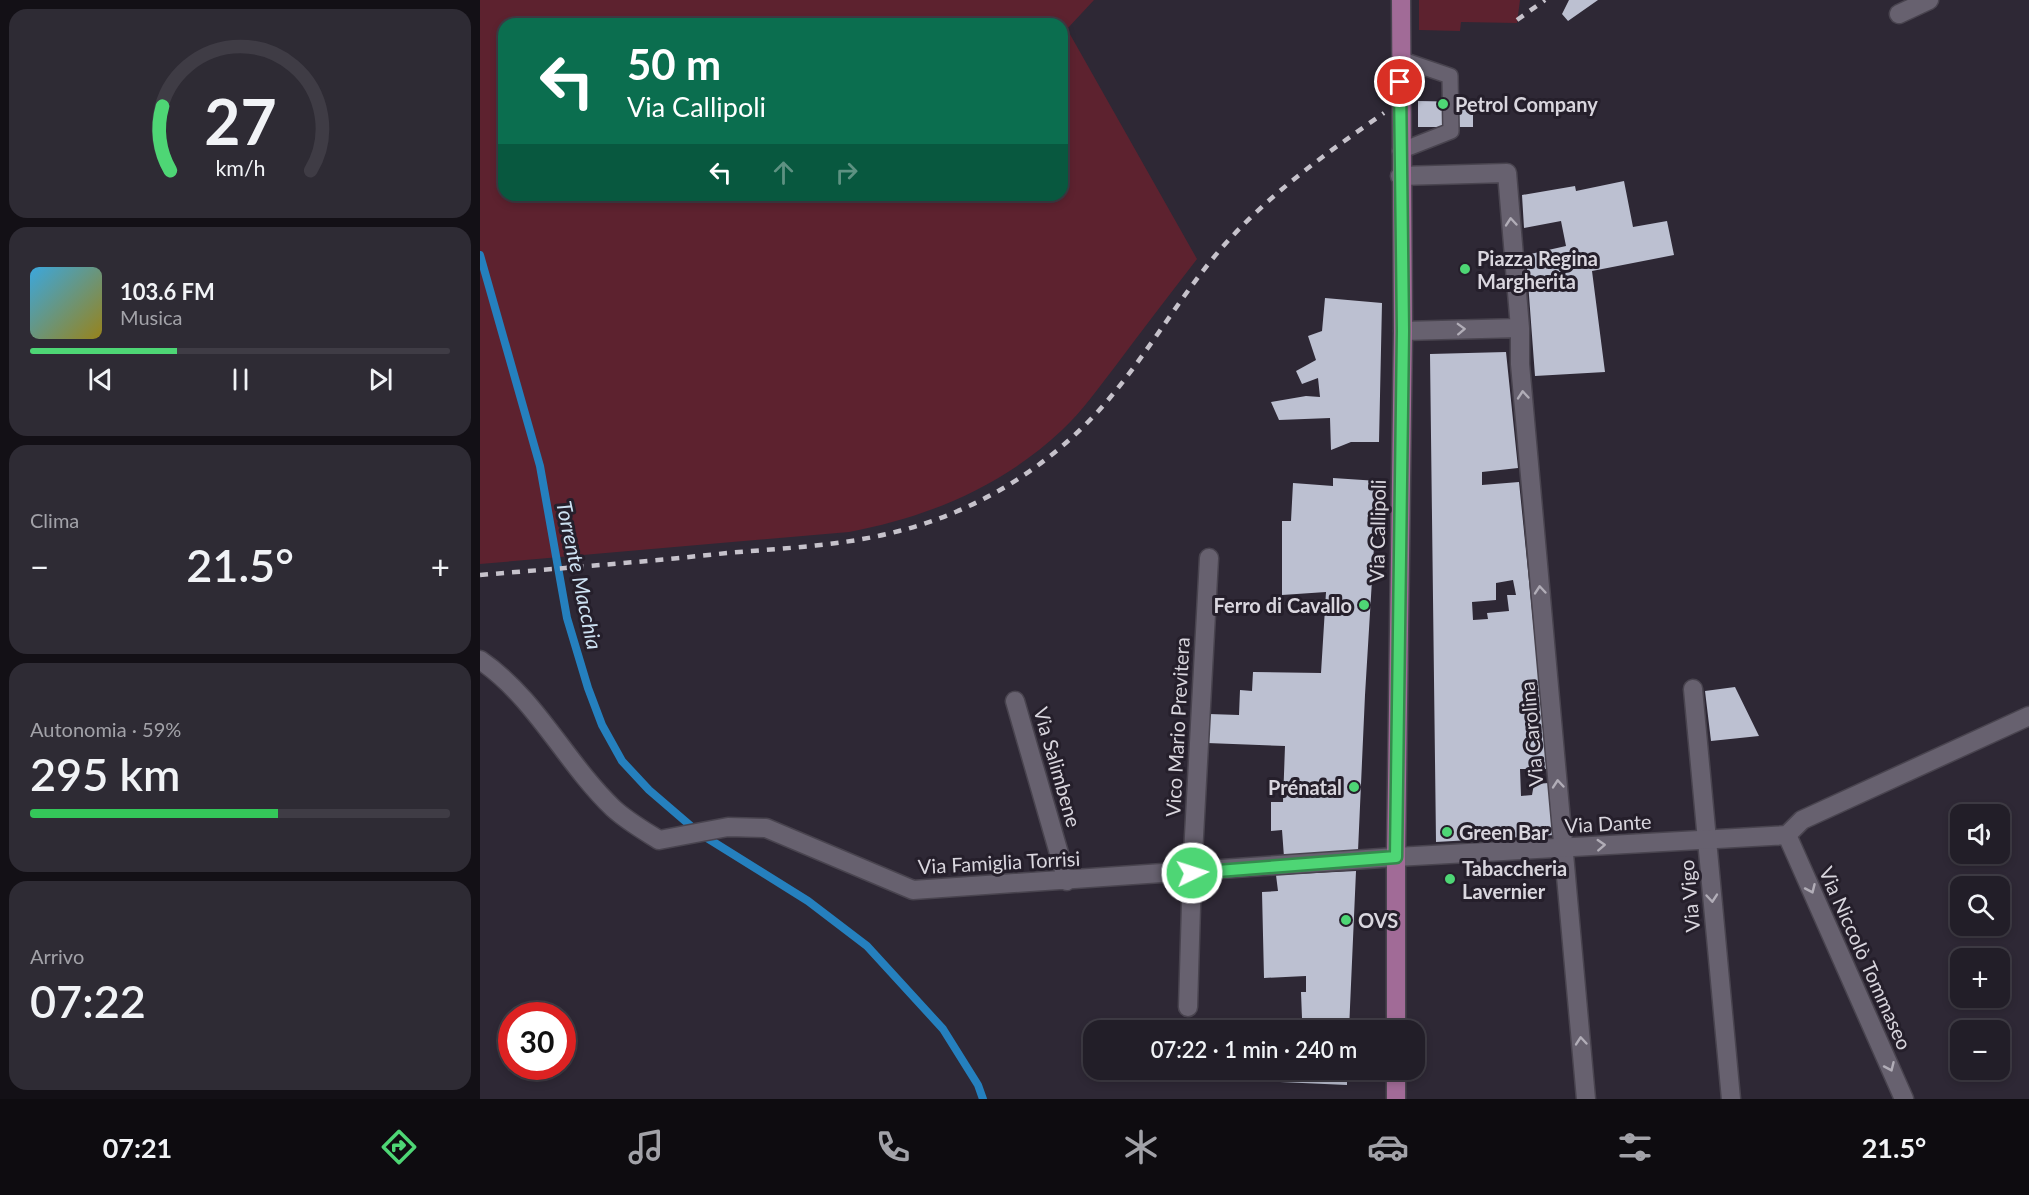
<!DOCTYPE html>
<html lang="it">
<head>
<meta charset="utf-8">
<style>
  :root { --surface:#221e28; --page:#2e2b34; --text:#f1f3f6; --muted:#a2a2a8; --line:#3f3c45; --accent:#4ed675 }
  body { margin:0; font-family:Lato,sans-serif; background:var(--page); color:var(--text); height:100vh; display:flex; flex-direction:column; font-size:22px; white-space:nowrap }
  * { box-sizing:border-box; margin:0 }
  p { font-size:20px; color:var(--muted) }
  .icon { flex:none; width:33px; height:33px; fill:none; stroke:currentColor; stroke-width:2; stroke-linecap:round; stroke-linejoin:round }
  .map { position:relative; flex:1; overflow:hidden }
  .drawer { display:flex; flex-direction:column; gap:9px; padding:9px; background:#131016; width:480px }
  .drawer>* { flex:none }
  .banner { position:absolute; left:18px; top:18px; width:570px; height:183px; border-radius:18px; box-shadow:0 3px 9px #0003,0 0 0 2px var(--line); background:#0b6e4f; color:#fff; overflow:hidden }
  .fabs { position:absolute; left:1470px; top:804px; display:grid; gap:12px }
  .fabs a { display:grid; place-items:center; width:60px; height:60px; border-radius:12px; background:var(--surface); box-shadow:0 3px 9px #0003,0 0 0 2px var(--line); font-size:30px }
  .speed { position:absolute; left:18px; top:1002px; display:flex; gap:12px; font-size:30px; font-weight:700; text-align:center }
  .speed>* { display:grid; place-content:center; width:78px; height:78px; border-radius:50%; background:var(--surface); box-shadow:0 3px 9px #0003,0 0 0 2px var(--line); line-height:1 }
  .speed .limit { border:9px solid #d22; background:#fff; color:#111 }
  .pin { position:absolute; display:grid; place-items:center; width:51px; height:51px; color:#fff; margin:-26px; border:3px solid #fff; border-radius:50%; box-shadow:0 2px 6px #0007 }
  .me { position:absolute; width:66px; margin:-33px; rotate:86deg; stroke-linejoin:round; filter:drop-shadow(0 0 4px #0008) }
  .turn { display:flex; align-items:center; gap:21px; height:126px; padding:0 30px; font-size:27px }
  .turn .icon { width:78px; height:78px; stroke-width:2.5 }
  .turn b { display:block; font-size:42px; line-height:51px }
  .lanes { display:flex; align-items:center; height:57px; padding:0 30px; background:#0003; justify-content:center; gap:30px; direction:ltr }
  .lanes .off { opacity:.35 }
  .big { font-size:45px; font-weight:600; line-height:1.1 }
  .drawer .tile { flex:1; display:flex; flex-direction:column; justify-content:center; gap:9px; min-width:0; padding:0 21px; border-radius:18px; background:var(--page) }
  .drawer .dial { align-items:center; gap:0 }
  .dial svg { height:156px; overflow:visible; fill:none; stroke:var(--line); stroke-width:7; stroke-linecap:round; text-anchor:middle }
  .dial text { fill:var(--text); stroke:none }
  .song { display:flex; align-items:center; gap:18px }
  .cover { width:72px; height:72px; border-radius:9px; background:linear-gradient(135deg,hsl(200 70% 55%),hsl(50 70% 35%)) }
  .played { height:6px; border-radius:3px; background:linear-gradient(90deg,var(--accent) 35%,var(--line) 35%) }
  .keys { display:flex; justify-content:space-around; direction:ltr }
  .heat { display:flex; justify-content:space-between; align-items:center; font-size:33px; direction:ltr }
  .charge { height:9px; border-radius:4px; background:linear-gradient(90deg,#34c759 59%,var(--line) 0) }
  .trip { position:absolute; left:603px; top:1020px; width:342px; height:60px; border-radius:18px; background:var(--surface); box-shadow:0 3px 9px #0003,0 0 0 2px var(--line); font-weight:600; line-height:60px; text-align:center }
  .tab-bar { display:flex; height:96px; justify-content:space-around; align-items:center; background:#0e0c10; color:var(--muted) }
  .tab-bar .icon { width:42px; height:42px }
  .tab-bar .on { color:var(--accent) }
  .tab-bar b { font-size:27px; color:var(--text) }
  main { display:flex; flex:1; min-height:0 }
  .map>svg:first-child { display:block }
</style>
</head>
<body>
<main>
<section class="drawer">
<div class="tile dial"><svg viewBox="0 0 100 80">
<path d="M14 69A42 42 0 1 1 86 69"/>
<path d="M14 69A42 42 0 0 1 10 36" stroke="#4ed675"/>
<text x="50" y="56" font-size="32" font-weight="700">27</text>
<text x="50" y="72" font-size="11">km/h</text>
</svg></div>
<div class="tile">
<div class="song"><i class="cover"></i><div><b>103.6 FM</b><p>Musica</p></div></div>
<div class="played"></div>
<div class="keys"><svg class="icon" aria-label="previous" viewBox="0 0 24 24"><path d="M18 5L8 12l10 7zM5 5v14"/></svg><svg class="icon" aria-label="pause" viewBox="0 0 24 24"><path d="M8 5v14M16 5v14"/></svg><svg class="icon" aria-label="next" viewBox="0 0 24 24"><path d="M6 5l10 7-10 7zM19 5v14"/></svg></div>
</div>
<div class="tile"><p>Clima</p>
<div class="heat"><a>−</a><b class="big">21.5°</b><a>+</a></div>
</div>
<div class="tile"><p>Autonomia · 59%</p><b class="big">295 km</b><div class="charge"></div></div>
<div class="tile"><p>Arrivo</p><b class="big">07:22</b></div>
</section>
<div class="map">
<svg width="1549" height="1099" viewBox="0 0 1549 1099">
  <rect width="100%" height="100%" fill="#2e2835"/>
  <!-- green -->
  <path fill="#5d222f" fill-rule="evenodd" d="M 0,0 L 614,0 L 587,29 L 717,259 C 690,294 663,329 637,364 C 619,387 602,412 581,431 C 521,487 448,517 369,532 L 0,564 ZM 24,24 L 582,24 L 582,195 L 24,195 Z
    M 939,0 L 1040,0 L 1037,23 L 981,22 L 980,31 L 939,30 Z"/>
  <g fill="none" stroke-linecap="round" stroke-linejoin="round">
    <!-- stream -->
    <path stroke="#2580be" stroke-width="8" d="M 0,255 L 60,466 L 87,618 L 108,688 L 122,725 L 142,761 L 169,790 L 219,833 L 328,901 L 387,946 L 463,1029 L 498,1085 L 503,1099"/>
  </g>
  <!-- building -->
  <path fill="#bcc0d1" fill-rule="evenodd" d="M 1089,0 L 1118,0 L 1088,21 L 1082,14 Z
    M 938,101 L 993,102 L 993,127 L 938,127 Z
    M 1144,181 L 1153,227 L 1187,221 L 1194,255 L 1112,271 L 1125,372 L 1055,376 L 1046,255 L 1086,246 L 1081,221 L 1044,228 L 1042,195 L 1095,186 L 1096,191 Z
    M 845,298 L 902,303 L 899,442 L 871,442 L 851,450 L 850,418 L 799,420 L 791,402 L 826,396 L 840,397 L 838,378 L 822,384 L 816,371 L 836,360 L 828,336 L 842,331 Z
    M 1026,352 L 1038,468 L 1002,472 L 1002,485 L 1039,482 L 1068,769 L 1040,769 L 1041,796 L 1052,795 L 1054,784 L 1069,783 L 1074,835 L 956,842 L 950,354 ZM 1033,580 L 1036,595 L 1027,595 L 1029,611 L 1007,613 L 1008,619 L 993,620 L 992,602 L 1016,600 L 1016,583 Z
    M 853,478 L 898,481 L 885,695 L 878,851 L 804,857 L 802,830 L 791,831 L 791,802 L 803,802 L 805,746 L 727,743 L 729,714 L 759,715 L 760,690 L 772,691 L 773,672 L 841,673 L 846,592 L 802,595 L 802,521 L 811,521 L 813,483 L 853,486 Z
    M 1255,687 L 1279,736 L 1231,741 L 1225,691 Z
    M 876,871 L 869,1030 L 800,1030 L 800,1025 L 804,1025 L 805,1018 L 822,1018 L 821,992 L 826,992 L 826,976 L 784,978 L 782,892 L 798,891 L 796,875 Z
    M 800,1070 L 867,1070 L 867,1085 L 800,1082 Z"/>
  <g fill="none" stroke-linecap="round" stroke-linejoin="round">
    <!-- lane casing -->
    <g stroke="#49444f" stroke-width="18">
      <path id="lane" d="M 920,151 L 971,131 L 970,76 L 920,59"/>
    </g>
    <!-- street casing -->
    <g stroke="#49444f" stroke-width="21">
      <path id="street" d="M 1419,14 L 1449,0
        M 920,176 L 1027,173 L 1040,328 L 1040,364 L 1106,1099
        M 923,331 L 1040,328
        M 0,660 C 56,698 85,762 133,808 C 147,821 163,830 179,840 L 248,827 L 286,828 L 433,890 L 916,857
        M 1213,689 L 1251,1099
        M 535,701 L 587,881
        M 708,1007 L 712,873 L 729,558"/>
    </g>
    <!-- secondary casing -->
    <g stroke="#49444f" stroke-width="21">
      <path id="secondary" d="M 1307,835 L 1424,1099
        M 1307,835 L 1322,820 L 1549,716
        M 916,857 L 1307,835"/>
    </g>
    <!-- primary casing -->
    <g stroke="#49444f" stroke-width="21">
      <path id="primary" d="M 916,1030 L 916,857 L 923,331 L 921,0
        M 916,1070 L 916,1099"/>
    </g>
    <!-- lane -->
    <use href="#lane" stroke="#67616f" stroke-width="15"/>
    <!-- street -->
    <use href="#street" stroke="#67616f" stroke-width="18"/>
    <!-- secondary -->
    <use href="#secondary" stroke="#67616f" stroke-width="18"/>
    <!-- primary -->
    <use href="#primary" stroke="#a16b97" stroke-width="18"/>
    <!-- rail -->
    <path stroke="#c6c2cb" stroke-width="4.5" stroke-dasharray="8 8" stroke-linecap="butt" d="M 1037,20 L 1065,0
      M 0,575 C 83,568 165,562 247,553 C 304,548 363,546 419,531 C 490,513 556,475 608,422 C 661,368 696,299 746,243 C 793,191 848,152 904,113"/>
  </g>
  <!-- one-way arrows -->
  <defs><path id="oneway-chevron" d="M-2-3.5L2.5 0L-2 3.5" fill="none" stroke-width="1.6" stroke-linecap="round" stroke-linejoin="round" transform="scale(1.5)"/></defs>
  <g stroke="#b1adb7">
    <use href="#oneway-chevron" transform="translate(1031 222) rotate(-95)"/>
    <use href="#oneway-chevron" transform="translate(981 329) rotate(-2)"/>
    <use href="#oneway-chevron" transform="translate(1043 395) rotate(-95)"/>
    <use href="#oneway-chevron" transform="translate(1060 590) rotate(-95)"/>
    <use href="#oneway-chevron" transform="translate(1078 784) rotate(-95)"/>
    <use href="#oneway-chevron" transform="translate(1121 845) rotate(-3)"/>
    <use href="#oneway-chevron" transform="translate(1331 889) rotate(66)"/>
    <use href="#oneway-chevron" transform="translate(1232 898) rotate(85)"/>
    <use href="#oneway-chevron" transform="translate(1101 1041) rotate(-95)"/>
    <use href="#oneway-chevron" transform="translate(1410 1067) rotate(66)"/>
  </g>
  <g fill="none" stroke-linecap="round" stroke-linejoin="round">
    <!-- route casing -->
    <g stroke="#338b4c" stroke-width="15">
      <path id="route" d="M 712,873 L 916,857 L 923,331 L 920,82"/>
    </g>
    <!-- route -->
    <use href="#route" stroke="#4ed675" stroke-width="10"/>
  </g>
  <!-- markers -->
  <g fill="#4ed675" stroke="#251f2b" stroke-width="2">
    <circle cx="963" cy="104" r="6"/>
    <circle cx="985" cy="269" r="6"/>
    <circle cx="884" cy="605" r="6"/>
    <circle cx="874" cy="787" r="6"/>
    <circle cx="967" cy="832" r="6"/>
    <circle cx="970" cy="879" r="6"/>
    <circle cx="866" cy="920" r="6"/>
  </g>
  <g text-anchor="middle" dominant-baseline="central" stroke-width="6" stroke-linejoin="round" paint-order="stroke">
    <!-- poi labels -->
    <g font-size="20" font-weight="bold" fill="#d9d6de" stroke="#251f2b" text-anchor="start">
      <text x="975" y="104">Petrol Company</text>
      <text x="997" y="258">Piazza Regina<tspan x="997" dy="23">Margherita</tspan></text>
      <text x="872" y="605" text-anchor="end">Ferro di Cavallo</text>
      <text x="862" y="787" text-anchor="end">Prénatal</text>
      <text x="979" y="832">Green Bar</text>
      <text x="982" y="868">Tabaccheria<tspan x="982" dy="23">Lavernier</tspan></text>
      <text x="878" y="920">OVS</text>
    </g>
    <!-- street labels -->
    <g font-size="20" fill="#d9d6de" stroke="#251f2b">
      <text transform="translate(897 531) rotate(-89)">Via Callipoli</text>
      <text transform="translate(697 727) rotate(-87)">Vico Mario Previtera</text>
      <text transform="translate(1051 734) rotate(-95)">Via Carolina</text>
      <text transform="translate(578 767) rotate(74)">Via Salimbene</text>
      <text transform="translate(1128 823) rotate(-3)">Via Dante</text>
      <text transform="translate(519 862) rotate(-3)">Via Famiglia Torrisi</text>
      <text transform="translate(1209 896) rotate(-95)">Via Vigo</text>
      <text transform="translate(1386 958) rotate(66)">Via Niccolò Tommaseo</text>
    </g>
    <!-- water labels -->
    <g font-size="21" font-style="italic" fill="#cde1f2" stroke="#251f2b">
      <text transform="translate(100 575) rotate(78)">Torrente Macchia</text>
    </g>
  </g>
</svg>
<div class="fabs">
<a><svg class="icon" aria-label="sound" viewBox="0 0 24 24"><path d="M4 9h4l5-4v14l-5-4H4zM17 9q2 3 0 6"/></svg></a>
<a><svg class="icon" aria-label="search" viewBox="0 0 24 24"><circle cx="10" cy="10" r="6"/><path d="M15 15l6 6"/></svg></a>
<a>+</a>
<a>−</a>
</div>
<div class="speed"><div class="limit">30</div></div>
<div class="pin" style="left:920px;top:82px;background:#d93025"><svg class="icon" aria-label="arrive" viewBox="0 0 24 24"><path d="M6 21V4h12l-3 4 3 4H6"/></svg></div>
<svg class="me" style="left:712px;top:873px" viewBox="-20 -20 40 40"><circle r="17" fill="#4ed675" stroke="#fff" stroke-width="3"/><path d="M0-11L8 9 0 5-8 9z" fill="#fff"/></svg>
<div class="trip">07:22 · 1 min · 240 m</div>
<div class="banner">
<div class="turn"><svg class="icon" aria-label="left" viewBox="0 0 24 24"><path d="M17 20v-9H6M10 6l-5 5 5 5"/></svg><div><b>50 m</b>Via Callipoli</div></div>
<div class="lanes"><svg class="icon" aria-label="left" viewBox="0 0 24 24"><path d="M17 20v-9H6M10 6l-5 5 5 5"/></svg><svg class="icon off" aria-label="ahead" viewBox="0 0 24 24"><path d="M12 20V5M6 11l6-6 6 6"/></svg><svg class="icon off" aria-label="right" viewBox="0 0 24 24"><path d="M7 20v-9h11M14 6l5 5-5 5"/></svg></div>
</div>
</div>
</main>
<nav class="tab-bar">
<b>07:21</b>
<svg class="icon on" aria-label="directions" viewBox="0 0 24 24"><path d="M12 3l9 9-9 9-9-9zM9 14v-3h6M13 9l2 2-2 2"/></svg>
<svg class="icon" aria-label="music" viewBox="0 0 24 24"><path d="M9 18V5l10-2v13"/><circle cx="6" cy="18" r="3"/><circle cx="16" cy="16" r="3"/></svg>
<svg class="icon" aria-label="phone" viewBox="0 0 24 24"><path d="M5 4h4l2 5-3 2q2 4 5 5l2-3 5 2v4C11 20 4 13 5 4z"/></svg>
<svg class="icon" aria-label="climate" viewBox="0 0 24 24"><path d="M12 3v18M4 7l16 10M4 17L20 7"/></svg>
<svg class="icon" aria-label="car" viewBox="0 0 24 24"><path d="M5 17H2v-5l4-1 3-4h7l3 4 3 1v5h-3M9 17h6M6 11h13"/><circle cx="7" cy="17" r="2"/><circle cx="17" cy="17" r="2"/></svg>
<svg class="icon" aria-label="filters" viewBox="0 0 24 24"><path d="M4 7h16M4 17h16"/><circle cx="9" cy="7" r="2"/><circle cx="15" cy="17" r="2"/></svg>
<b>21.5°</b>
</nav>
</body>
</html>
